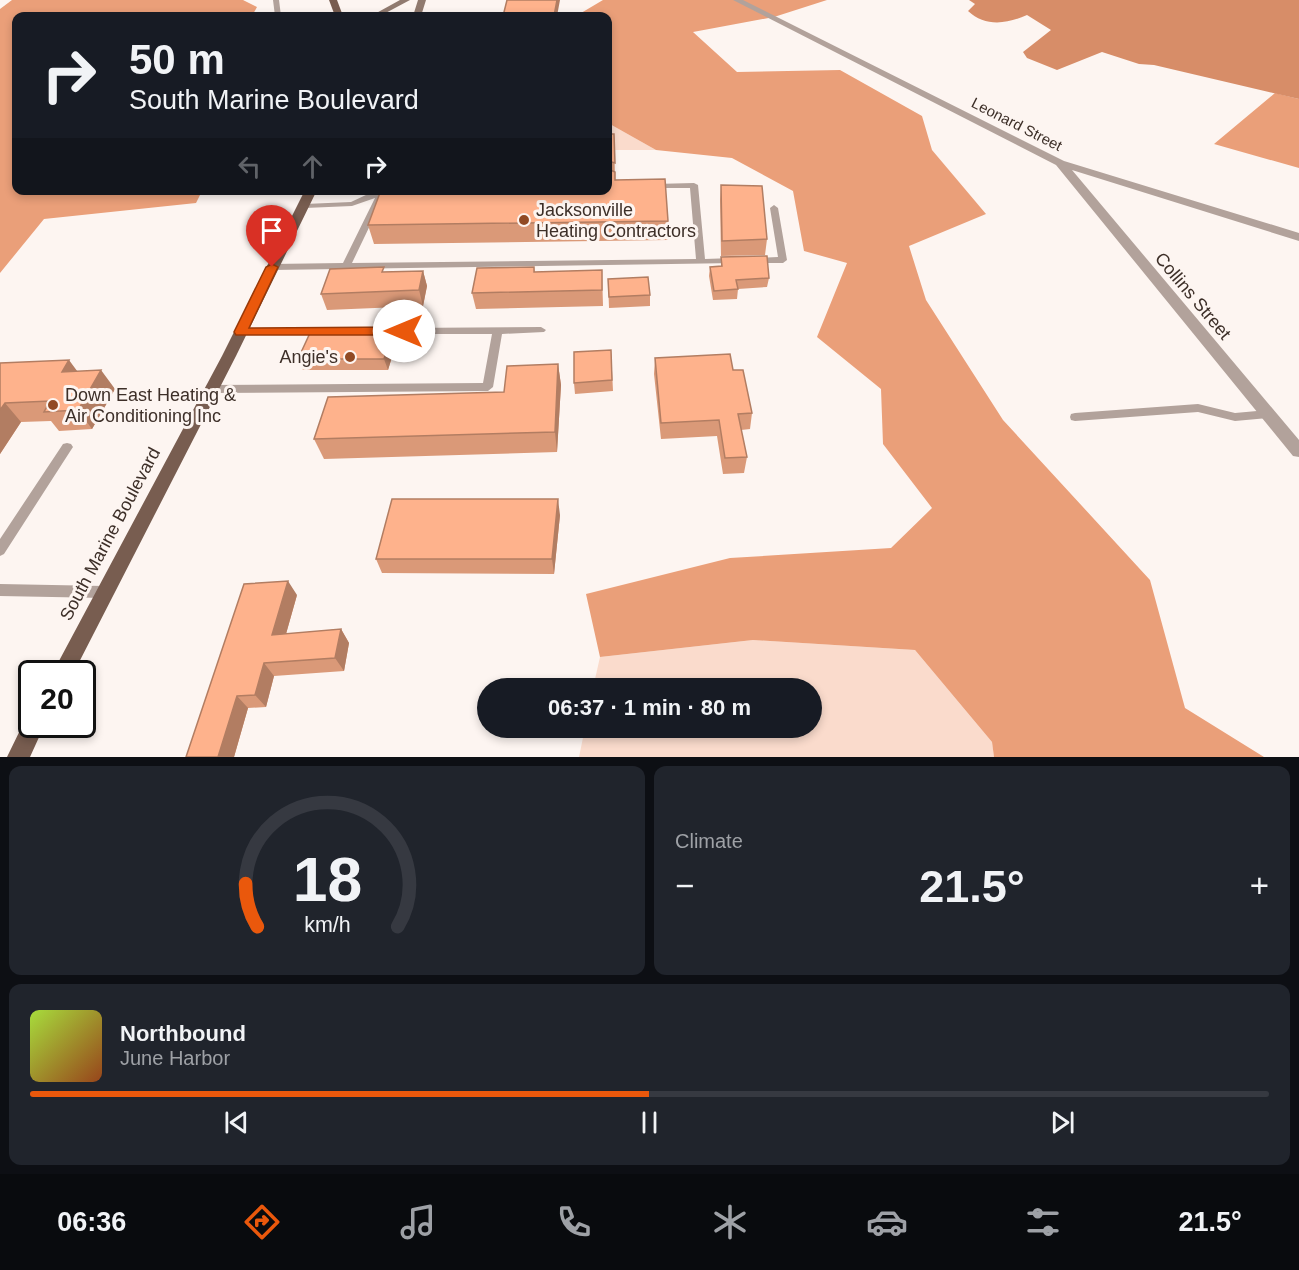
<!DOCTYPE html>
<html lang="en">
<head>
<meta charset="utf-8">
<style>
  :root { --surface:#171b24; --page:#20242c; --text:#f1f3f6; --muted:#9ea1a6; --line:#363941; --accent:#ea580c }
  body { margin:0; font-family:Helvetica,sans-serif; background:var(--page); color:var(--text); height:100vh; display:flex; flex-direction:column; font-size:22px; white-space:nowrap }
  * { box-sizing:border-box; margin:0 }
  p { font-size:20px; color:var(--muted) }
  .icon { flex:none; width:33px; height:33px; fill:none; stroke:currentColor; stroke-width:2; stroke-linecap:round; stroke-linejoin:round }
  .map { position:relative; height:757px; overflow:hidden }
  .sheet { display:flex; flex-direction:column; gap:9px; padding:9px; background:#0d0f14; flex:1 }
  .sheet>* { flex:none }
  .hud { position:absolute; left:12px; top:12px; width:600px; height:183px; border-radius:12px; box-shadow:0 3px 9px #0003; background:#171b24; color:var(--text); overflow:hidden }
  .speed { position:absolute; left:18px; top:660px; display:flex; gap:12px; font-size:30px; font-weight:700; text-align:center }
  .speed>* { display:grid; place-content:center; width:78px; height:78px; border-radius:50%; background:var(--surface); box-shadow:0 3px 9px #0003; line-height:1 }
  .speed .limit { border:3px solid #111; border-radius:9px; background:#fff; color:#111 }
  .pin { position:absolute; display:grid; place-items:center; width:51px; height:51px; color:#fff; margin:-62px -26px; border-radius:50% 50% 50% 0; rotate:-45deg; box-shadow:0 0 6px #0007 }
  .pin .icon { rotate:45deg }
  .me { position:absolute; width:66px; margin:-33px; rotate:270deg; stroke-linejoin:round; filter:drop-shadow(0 0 4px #0008) }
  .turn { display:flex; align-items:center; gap:21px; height:126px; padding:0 18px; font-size:27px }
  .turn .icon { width:78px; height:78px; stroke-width:2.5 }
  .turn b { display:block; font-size:42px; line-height:51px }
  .lanes { display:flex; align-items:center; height:57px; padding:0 18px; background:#0003; justify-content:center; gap:30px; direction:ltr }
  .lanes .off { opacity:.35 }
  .big { font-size:45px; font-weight:800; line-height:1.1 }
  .sheet .tile { flex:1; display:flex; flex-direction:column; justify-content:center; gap:9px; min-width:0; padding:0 21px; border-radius:12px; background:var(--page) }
  .sheet .dial { align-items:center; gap:0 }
  .dial svg { height:156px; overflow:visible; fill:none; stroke:var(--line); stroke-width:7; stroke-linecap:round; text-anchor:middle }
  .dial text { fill:var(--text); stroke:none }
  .song { display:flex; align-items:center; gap:18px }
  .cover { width:72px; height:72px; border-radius:9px; background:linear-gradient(135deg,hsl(80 70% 55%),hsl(20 70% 35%)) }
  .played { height:6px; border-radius:3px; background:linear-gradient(90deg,var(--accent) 50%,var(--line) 50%) }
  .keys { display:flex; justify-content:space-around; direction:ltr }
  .heat { display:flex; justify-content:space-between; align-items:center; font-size:33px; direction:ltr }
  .sheet .tiles { flex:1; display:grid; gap:9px; grid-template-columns:1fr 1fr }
  .tile:last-child { grid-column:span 2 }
  .trip { position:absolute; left:477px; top:678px; width:345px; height:60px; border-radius:30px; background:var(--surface); box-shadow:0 3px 9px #0003; font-weight:800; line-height:60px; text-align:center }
  .tab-bar { display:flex; height:96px; justify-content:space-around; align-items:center; background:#090b0e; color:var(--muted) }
  .tab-bar .icon { width:42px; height:42px }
  .tab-bar .current { color:var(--accent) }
  .tab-bar b { font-size:27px; color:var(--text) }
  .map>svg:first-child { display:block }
</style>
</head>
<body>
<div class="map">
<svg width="1299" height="757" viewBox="0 0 1299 757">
  <rect width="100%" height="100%" fill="#fdf5f1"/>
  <!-- green -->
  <path fill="#fadbcc" d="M 608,123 L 656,150 L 608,150 Z
    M 753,640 L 915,650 L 992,742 L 994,757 L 579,757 L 585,728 L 812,728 L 812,688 L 593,688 L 600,657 Z"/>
  <!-- forest -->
  <path fill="#ea9f79" d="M 12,0 L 243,0 L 257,7 L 252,16 L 16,16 L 16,190 L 202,191 L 196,203 L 44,219 L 0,273 L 0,9 Z
    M 603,0 L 827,0 L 774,17 L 693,32 L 737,72 L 840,70 L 922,116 L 932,150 L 986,214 L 909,246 L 926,300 L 1003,420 L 1150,580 L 1185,708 L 1264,757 L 994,757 L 992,742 L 915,650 L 753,640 L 600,657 L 586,594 L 730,558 L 891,548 L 932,508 L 883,444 L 881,389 L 817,337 L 847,263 L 804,251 L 793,191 L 732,158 L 656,150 L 608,123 L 608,16 L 576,16 Z
    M 1275,93 L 1299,99 L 1299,168 L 1214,144 Z"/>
  <!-- water -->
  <path fill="#d78d68" d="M 969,0 L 1299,0 L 1299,99 L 1154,65 L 1139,64 L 1102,52 L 1057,70 L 1027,58 L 1023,52 L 1051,30 L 1027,15 C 1007,24 985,27 968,11 L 975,4 Z"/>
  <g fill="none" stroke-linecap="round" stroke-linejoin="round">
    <!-- lane -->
    <path fill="#b2a29b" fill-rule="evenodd" d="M 273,0 L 279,0 L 281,16 L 275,16 Z
      M 694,183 L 698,185 L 705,259 L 733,258 L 736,259 L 738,261 L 736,263 L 272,270 L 267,267 L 272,264 L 343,263 L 375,198 L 352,206 L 305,208 L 301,206 L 305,204 L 351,202 L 368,194 L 377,194 L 379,190 L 387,190 L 352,263 L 696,259 L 690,188 L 654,188 L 650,186 L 654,184 Z
      M 774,205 L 778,208 L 787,260 L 783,263 L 752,263 L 750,261 L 752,259 L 755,258 L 778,257 L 770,208 Z
      M 541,327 L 546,330 L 544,332 L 502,334 L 493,387 L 488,391 L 211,393 L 206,389 L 211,385 L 483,383 L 492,334 L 236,334 L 235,332 L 240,329 Z
      M 1198,404 L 1235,413 L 1268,410 L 1272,411 L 1273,414 L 1272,417 L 1268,418 L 1235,421 L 1198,412 L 1075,421 L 1071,420 L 1070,417 L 1071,414 L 1075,413 Z
      M 67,443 L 71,444 L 73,447 L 71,450 L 4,554 L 0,556 L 0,539 L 63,444 Z
      M 0,584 L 104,586 L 109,588 L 111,592 L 109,596 L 104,598 L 0,596 Z"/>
    <!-- street -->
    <path fill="#b2a29b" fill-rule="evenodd" d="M 733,0 L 743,0 L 1064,161 L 1299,233 L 1299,241 L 1072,170 L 1299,440 L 1299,457 L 1293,456 L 1056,165 Z"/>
    <!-- secondary -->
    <path fill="#907a6f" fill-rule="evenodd" d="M 400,0 L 410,0 L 380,16 L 371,16 Z
      M 418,0 L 426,0 L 421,16 L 413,16 Z"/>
    <!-- primary -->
    <path fill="#785d50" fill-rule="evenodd" d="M 329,0 L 337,0 L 343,16 L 335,16 Z
      M 305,190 L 317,190 L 236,356 L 73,674 L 52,674 L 222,356 Z
      M 32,715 L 32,724 L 45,724 L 30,757 L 7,757 L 27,716 Z"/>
  </g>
  <!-- wall -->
  <path fill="#da9978" d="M 608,134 L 614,134 L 615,180 L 668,221 L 668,240 L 374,244 L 368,225 L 608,190 Z
    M 721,185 L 767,239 L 765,255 L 721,256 L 720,200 Z
    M 721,257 L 769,278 L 767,287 L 738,289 L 737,299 L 713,300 L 709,276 L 710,267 L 721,266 Z
    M 534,267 L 535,272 L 602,270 L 603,306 L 476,309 L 472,293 Z
    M 423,271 L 427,286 L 423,306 L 327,310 L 321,294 L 385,272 Z
    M 608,279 L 650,295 L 650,306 L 609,308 Z
    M 392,333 L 396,344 L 388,370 L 303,370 L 298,359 Z
    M 611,350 L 613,391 L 575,394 L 574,383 Z
    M 655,358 L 733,370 L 752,413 L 750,429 L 741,430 L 747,457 L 744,473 L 723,474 L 717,436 L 661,439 L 654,374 Z
    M 0,363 L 78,371 L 115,389 L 92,429 L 59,431 L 51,421 L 21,422 L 0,454 Z
    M 558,364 L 561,385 L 557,452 L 324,459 L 314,439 L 504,392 Z
    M 560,515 L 554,574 L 382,573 L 376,559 Z
    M 297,595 L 286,634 L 341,629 L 349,643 L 344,671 L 274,676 L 266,707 L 248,708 L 234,757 L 186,757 Z"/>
  <!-- shaded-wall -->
  <path fill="#b27d62" d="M 557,0 L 560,0 L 557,16 L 554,16 Z
    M 423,271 L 427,286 L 423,306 L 419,290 Z
    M 392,333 L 396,344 L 388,370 L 384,359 Z
    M 69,360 L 83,379 L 62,372 Z
    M 558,364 L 561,385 L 557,452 L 555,432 Z
    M 101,370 L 115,389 L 92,429 L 78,410 Z
    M 5,403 L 21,422 L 0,454 L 0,410 Z
    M 558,499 L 560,515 L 554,574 L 552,559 Z
    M 288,581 L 297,595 L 282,648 L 272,635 Z
    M 341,629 L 349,643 L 344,671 L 335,658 Z
    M 264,663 L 274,676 L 266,707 L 255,695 Z
    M 237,696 L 248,708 L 234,757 L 218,757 Z"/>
  <!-- building -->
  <path fill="#feb28c" stroke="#b27d62" stroke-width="1.5" d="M 507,0 L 557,0 L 554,16 L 503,16 Z
    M 608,134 L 614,134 L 615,163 L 608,161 Z
    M 608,169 L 615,172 L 615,180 L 665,179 L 668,221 L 368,225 L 381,190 L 608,190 Z
    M 721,185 L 762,186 L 767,239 L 722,241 Z
    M 767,256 L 769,278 L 736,280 L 738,289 L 714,291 L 710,267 L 722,266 L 721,257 Z
    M 384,267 L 382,272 L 423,271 L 419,290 L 321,294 L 330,269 Z
    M 534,267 L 534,272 L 602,270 L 602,290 L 472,293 L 477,268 Z
    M 648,277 L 650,295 L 609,297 L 608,279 Z
    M 310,333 L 392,333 L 384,359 L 298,359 Z
    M 611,350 L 612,380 L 574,383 L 574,352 Z
    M 730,354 L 733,370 L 743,370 L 752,413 L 738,414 L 747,457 L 725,458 L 719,420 L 661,423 L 655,358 Z
    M 69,360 L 62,372 L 101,370 L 78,410 L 44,412 L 50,401 L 5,403 L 0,410 L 0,363 Z
    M 558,364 L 555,432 L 314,439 L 328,397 L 504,392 L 507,366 Z
    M 392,499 L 558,499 L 552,559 L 376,559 Z
    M 288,581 L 272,635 L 341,629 L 335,658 L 264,663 L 255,695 L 237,696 L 218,757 L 186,757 L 244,584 Z"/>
  <!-- route -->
  <path fill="#ea580c" stroke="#983908" stroke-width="1.5" d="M 272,264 L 278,267 L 249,328 L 404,327 L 411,331 L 404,335 L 236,335 L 234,332 L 266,267 Z"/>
  <!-- markers -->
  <g fill="#914a24" stroke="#fdf5f1" stroke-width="2">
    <circle cx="524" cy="220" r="6"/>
    <circle cx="350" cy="357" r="6"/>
    <circle cx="53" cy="405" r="6"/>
  </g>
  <g text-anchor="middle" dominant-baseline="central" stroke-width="6" stroke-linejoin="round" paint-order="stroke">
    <!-- far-street labels -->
    <g font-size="15" fill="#3d2f28" stroke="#fdf5f1">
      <text transform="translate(1017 124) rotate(27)">Leonard Street</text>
    </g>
    <!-- poi labels -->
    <g font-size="18" fill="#3d2f28" stroke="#fdf5f1" text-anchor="start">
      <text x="536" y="210">Jacksonville<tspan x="536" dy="21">Heating Contractors</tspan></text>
      <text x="338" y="357" text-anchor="end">Angie's</text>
      <text x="65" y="395">Down East Heating &amp;<tspan x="65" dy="21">Air Conditioning Inc</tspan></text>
    </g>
    <!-- street labels -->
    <g font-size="18" fill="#3d2f28" stroke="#fdf5f1">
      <text transform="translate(1193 296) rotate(50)">Collins Street</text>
      <text transform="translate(110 534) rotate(-62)">South Marine Boulevard</text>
    </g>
  </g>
</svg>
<div class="speed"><div class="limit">20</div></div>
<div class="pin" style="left:272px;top:267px;background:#d93025"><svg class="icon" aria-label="arrive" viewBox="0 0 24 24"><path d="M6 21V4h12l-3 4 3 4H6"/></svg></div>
<svg class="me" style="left:404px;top:331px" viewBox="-20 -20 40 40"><circle r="19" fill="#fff"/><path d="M0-13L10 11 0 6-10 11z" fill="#ea580c"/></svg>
<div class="trip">06:37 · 1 min · 80 m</div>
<div class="hud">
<div class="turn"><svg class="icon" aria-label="right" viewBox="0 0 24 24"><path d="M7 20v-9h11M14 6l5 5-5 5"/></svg><div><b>50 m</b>South Marine Boulevard</div></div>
<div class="lanes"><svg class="icon off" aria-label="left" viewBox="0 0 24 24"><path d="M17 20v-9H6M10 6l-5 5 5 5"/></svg><svg class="icon off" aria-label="ahead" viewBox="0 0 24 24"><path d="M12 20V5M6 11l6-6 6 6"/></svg><svg class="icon" aria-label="right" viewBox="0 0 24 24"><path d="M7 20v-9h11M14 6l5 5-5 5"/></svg></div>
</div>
</div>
<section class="sheet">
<div class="tiles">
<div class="tile dial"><svg viewBox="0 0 100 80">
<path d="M14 69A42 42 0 1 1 86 69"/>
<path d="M14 69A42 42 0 0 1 8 47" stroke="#ea580c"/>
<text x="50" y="56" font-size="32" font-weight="700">18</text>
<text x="50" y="72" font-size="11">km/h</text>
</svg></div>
<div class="tile"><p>Climate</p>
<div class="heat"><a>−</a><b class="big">21.5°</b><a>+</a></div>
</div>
<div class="tile">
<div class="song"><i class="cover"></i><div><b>Northbound</b><p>June Harbor</p></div></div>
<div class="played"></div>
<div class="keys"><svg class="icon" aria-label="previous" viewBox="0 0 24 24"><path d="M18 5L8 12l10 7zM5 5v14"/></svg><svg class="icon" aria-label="pause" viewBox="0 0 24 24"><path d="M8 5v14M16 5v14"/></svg><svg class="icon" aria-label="next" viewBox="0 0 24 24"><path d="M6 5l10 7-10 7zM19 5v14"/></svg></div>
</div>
</div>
</section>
<nav class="tab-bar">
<b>06:36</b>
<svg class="icon current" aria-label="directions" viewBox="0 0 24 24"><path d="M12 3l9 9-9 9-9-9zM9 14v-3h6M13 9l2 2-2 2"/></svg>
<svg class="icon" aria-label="music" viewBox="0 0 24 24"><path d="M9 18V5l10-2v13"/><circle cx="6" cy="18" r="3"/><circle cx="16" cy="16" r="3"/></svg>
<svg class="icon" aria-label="phone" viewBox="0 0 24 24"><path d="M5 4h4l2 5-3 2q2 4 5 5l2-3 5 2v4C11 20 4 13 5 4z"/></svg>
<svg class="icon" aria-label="climate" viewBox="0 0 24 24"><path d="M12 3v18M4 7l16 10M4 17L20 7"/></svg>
<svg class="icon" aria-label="car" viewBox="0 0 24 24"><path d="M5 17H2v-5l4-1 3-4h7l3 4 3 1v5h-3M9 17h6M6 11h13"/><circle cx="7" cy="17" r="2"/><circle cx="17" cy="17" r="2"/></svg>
<svg class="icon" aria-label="filters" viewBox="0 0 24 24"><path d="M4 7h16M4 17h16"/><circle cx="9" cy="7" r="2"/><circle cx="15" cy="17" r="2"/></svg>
<b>21.5°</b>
</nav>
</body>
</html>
